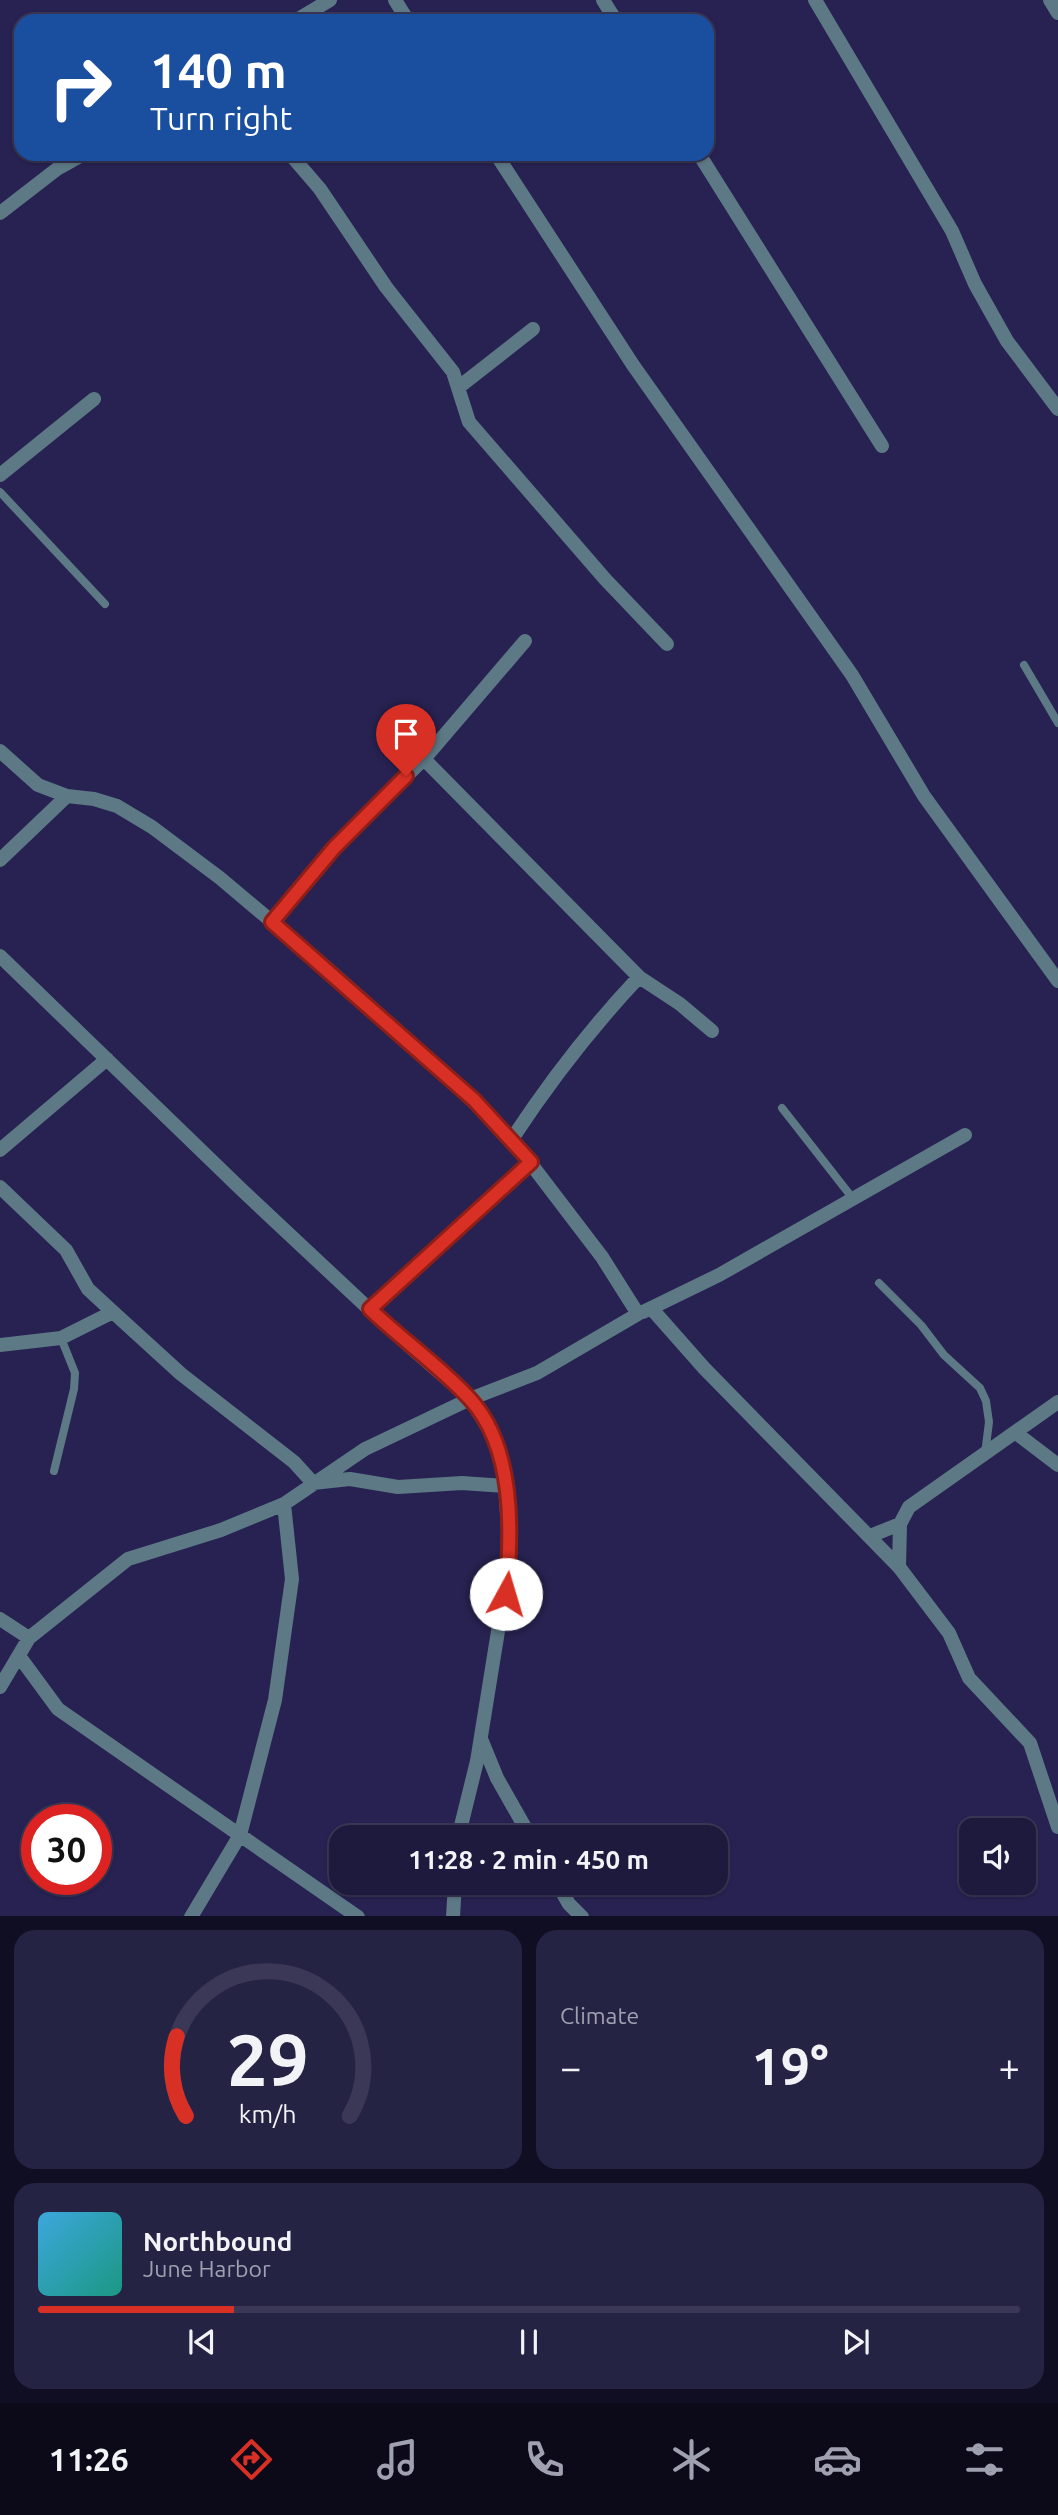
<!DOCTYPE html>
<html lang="en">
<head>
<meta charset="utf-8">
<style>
  :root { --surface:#1d1a3d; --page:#252344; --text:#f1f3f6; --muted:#a0a1b0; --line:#3b3857; --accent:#d93025 }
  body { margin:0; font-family:Ubuntu,sans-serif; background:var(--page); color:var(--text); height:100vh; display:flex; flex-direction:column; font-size:26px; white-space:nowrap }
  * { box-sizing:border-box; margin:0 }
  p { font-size:23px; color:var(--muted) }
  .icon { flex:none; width:38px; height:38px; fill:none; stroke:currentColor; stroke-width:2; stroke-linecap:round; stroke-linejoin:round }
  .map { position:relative; height:1916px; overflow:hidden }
  .side { display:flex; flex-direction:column; gap:14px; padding:14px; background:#100e22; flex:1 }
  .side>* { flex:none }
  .banner { position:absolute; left:14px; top:14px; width:700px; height:147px; border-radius:21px; box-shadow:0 2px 5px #0004,0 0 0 2px var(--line); background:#1a4fa0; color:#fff; overflow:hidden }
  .buttons { position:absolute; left:959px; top:1818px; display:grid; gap:14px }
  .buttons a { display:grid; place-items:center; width:77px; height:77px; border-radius:14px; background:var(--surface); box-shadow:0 2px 5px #0004,0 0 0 2px var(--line); font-size:35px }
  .speed { position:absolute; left:21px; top:1804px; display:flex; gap:14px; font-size:35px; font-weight:700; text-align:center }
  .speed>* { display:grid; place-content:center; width:91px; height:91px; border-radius:50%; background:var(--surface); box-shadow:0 2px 5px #0004,0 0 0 2px var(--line); line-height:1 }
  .speed .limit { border:10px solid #d22; background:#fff; color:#111 }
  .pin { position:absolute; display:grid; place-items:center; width:60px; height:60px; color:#fff; margin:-72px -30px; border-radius:50% 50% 50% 0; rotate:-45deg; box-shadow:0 0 7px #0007 }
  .pin .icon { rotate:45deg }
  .me { position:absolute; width:77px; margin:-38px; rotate:6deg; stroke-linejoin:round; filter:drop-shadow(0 0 5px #0008) }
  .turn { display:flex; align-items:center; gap:24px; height:147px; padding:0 21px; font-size:32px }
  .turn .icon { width:91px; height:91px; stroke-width:2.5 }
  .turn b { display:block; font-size:49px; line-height:60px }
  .big { font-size:52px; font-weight:600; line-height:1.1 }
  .side .widget { flex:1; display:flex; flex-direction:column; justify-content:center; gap:10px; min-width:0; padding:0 24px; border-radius:21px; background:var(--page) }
  .side .dial { align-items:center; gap:0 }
  .dial svg { height:182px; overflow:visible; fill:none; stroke:var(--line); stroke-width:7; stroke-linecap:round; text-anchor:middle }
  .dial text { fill:var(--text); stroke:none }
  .song { display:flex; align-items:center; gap:21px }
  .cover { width:84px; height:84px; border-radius:10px; background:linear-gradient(135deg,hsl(200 70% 55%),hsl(170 70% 35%)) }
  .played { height:7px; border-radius:4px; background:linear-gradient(90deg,var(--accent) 20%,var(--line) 20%) }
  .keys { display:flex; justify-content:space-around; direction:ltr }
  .heat { display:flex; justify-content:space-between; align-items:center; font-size:38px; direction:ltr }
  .side .tiles { flex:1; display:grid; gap:14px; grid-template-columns:1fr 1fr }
  .widget:last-child { grid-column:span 2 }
  .trip { position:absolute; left:329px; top:1825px; width:399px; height:70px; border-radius:21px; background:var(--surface); box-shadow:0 2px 5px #0004,0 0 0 2px var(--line); font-weight:600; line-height:70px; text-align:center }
  .dock { display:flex; height:112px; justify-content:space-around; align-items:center; background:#0c0a18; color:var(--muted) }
  .dock .icon { width:49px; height:49px }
  .dock .selected { color:var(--accent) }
  .dock b { font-size:32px; color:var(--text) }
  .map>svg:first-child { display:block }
</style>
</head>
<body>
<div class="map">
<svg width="1058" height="1917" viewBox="0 0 1058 1917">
  <rect width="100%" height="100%" fill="#272251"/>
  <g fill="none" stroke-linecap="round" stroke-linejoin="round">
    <!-- service -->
    <path stroke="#5d7985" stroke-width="8" d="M 0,492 L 105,604
      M 1024,665 L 1058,723
      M 782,1108 L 854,1200
      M 879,1283 L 921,1325 L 944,1355 L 980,1388 L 986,1401 L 989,1422 L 985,1454
      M 54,1471 L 74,1389 L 75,1373 L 61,1338"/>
    <!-- minor -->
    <path stroke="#5d7985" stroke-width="14" d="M 395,0 L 408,21
      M 603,0 L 616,21
      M 815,0 L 952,231 L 975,284 L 1007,341 L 1058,409
      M 1050,0 L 1058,13
      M 295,21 L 330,0
      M 290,154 L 320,189 L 386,287 L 453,372 L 469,422 L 605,579 L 667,644
      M 496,154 L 633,365 L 852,675 L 924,796 L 1058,981
      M 699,154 L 882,446
      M 0,213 L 57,169 L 84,154
      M 459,387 L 533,329
      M 0,475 L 94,399
      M 0,751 L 38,785 L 67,796 L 94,799 L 117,806 L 152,827 L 220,878 L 327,968 L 417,1048 L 512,1139 L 602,1257 L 638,1314 L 537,1373 L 470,1399 L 365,1449 L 284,1504 L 221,1530 L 128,1559 L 29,1638 L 0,1687
      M 424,759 L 639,977 L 680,1004 L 712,1031
      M 0,860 L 67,796
      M 272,922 L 353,827 L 424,759 L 525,641
      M 0,956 L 243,1191 L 401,1339 L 470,1399 L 497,1442 L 505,1486 L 510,1557 L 477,1761 L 458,1838
      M 512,1139 C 550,1081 591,1028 639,977
      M 0,1150 L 107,1059
      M 0,1187 L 66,1250 L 88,1289 L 113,1312 L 181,1374 L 294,1462 L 313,1483 L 350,1479 L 398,1487 L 462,1483 L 505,1486
      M 651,1308 L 704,1368 L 899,1567 L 949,1633 L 969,1678 L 1030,1743 L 1058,1827
      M 370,1309 L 531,1162
      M 643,1312 L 719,1275 L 965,1135
      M 0,1345 L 61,1338 L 113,1312
      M 1016,1433 L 1058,1465
      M 870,1536 L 900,1524
      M 899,1567 L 900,1524 L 909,1507 L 1058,1402
      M 0,1619 L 29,1638
      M 19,1656 L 58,1709 L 358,1917
      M 481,1739 L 497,1778 L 531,1838
      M 557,1883 L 569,1904 L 582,1917
      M 191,1917 L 240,1835 L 275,1700 L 292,1579 L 284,1504
      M 453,1917 L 455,1883"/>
  </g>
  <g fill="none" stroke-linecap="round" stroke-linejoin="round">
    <!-- route casing -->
    <g stroke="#8d1f18" stroke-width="18">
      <path id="route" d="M 406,776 L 334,848 L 272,922 L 474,1100 L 531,1162 L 370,1309 C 402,1340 440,1366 470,1399 C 515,1448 512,1533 506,1594"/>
    </g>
    <!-- route -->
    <use href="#route" stroke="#d93025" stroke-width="12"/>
  </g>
</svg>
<div class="buttons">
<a><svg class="icon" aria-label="sound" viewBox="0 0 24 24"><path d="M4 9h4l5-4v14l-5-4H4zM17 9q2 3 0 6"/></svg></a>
</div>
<div class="speed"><div class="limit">30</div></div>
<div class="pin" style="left:406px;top:776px;background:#d93025"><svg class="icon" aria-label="arrive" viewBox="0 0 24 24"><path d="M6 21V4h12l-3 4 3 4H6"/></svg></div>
<svg class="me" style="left:506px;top:1594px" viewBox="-20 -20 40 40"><circle r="19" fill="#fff"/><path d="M0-13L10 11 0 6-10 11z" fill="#d93025"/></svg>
<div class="trip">11:28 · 2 min · 450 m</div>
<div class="banner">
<div class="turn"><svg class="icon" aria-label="right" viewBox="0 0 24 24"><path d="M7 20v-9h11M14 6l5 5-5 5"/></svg><div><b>140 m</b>Turn right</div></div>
</div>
</div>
<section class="side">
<div class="tiles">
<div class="widget dial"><svg viewBox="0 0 100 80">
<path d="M14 69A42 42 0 1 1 86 69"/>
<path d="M14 69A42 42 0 0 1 10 34" stroke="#d93025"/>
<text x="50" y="56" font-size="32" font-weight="700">29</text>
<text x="50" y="72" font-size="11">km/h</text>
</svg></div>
<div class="widget"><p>Climate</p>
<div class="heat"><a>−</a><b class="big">19°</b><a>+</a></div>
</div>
<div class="widget">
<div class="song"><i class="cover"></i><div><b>Northbound</b><p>June Harbor</p></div></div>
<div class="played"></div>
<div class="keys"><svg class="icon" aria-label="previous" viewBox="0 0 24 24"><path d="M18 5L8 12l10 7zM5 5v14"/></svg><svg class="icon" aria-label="pause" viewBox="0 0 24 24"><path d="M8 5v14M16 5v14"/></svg><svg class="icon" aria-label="next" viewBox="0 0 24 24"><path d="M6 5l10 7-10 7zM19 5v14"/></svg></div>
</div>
</div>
</section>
<nav class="dock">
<b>11:26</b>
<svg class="icon selected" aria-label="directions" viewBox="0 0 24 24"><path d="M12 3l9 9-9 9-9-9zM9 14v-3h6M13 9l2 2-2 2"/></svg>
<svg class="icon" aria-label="music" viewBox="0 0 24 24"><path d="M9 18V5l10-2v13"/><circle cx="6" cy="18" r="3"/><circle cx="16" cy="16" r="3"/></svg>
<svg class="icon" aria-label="phone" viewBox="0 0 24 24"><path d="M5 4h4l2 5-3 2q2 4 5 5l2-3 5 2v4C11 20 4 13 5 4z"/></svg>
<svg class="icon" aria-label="climate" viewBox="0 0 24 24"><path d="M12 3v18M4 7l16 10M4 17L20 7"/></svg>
<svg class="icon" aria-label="car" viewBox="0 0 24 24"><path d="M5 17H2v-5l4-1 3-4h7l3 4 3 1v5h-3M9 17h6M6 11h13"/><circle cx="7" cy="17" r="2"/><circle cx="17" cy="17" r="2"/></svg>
<svg class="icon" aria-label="filters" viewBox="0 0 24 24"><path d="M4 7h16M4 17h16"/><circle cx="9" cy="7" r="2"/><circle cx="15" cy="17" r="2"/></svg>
</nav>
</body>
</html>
